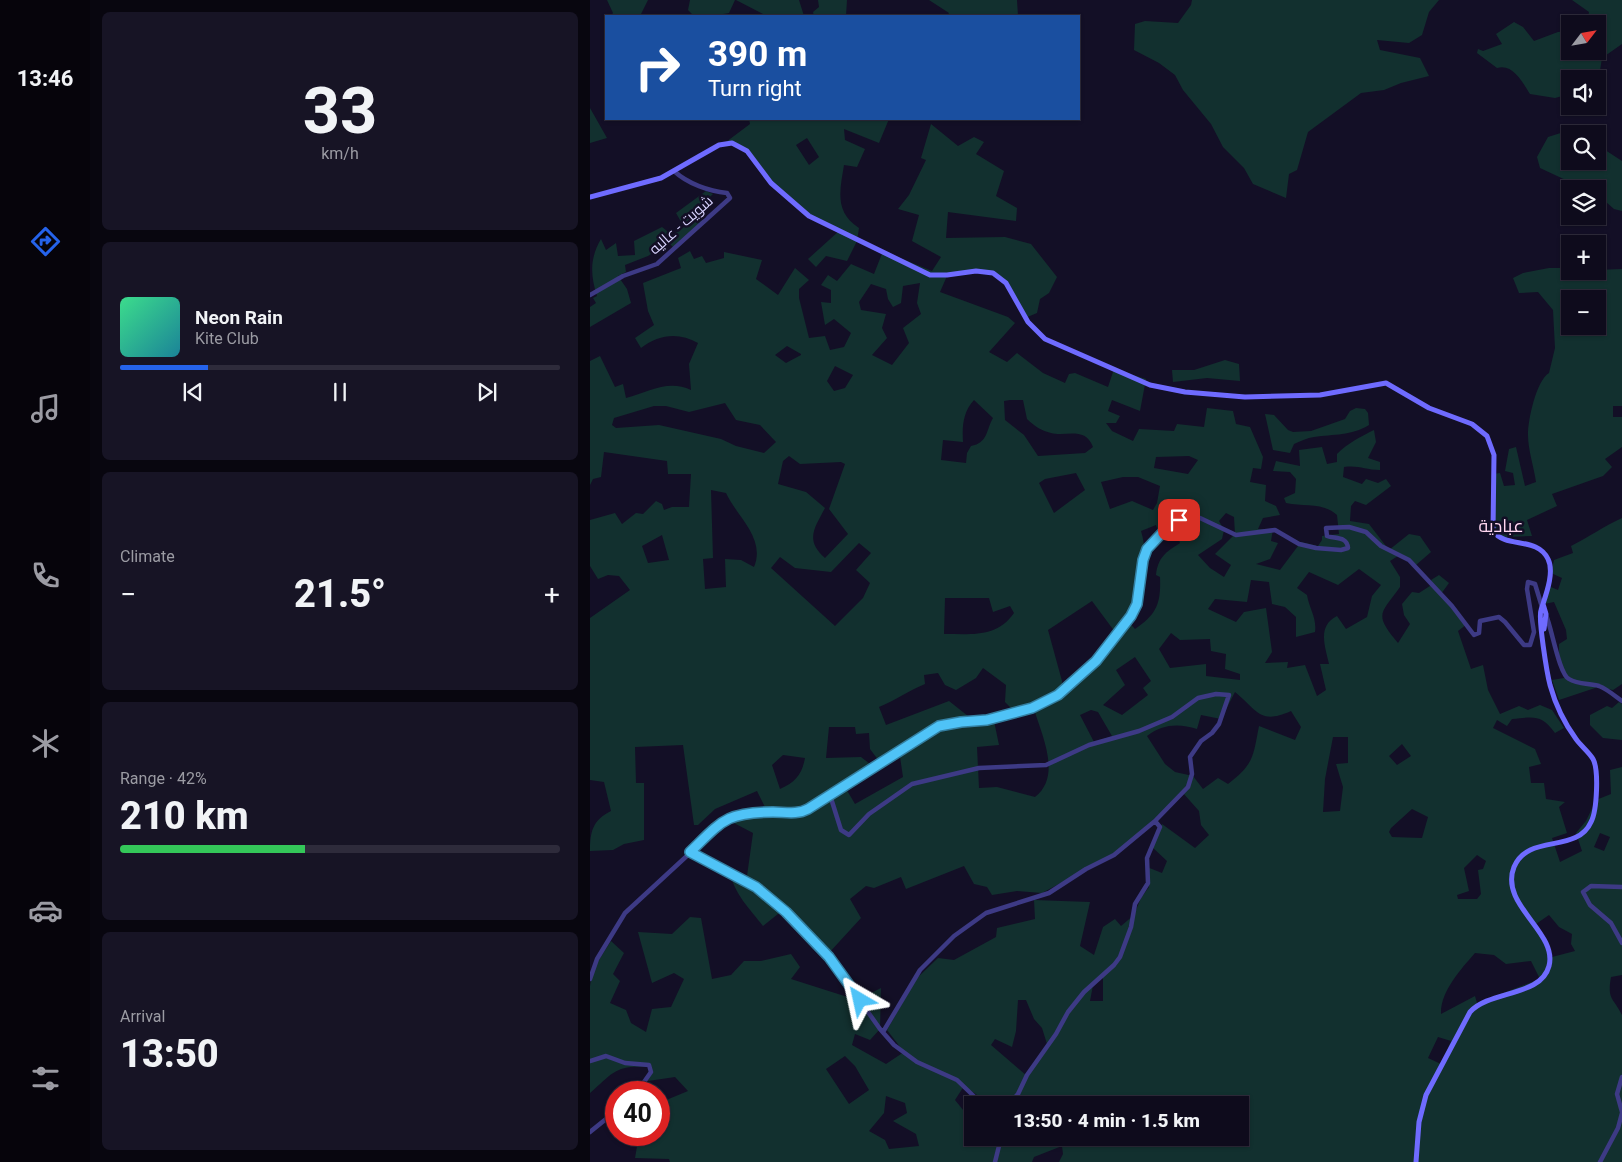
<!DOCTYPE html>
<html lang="en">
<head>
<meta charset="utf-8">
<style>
  :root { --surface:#0e0b1c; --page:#171425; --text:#f1f3f6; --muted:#9b9ba3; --line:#2e2b3b; --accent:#2563eb }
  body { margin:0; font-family:Roboto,Cairo,sans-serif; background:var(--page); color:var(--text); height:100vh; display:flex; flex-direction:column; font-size:19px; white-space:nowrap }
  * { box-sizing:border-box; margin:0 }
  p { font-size:16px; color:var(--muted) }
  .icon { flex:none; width:28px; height:28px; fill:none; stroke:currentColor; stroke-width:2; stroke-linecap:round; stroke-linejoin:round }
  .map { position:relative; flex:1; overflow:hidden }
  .drawer { display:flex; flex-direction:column; gap:12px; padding:12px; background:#08060f; width:500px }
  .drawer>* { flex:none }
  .banner { position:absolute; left:15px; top:15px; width:475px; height:105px; border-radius:0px; box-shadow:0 1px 4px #0004,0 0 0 1px var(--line); background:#1a4fa0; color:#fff; overflow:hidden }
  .needle { width:32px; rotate:59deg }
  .tools { position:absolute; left:971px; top:15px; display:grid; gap:10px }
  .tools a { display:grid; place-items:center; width:45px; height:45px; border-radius:0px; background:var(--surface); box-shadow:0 1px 4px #0004,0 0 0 1px var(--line); font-size:25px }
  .speed { position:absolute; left:15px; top:1081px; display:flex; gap:10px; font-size:25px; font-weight:700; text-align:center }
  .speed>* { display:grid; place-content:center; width:65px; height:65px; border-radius:50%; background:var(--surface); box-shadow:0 1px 4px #0004,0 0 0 1px var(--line); line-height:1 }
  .speed .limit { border:8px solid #d22; background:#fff; color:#111 }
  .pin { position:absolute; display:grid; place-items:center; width:42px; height:42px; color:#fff; margin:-21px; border-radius:10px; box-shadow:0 2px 8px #0006 }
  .me { position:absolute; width:55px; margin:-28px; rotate:324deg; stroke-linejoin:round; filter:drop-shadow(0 0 4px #0008) }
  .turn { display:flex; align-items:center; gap:18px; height:105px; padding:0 20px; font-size:22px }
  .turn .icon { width:65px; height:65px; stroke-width:2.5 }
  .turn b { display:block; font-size:35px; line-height:42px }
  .big { font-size:38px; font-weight:800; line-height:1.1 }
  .drawer .widget { flex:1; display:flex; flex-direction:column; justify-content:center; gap:8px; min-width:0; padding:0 18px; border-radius:8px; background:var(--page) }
  .drawer .dial { align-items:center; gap:0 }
  .dial b { font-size:65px; line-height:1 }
  .song { display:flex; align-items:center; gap:15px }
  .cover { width:60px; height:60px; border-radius:8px; background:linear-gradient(135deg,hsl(150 70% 55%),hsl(190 70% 35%)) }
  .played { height:5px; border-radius:2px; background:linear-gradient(90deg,var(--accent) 20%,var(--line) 20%) }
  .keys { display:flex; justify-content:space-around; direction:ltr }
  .heat { display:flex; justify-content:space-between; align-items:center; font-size:28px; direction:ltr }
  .charge { height:8px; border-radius:4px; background:linear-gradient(90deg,#34c759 42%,var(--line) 0) }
  .trip { position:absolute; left:374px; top:1096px; width:285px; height:50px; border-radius:0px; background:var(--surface); box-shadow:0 1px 4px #0004,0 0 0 1px var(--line); font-weight:800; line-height:50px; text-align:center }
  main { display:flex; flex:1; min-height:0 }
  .dock { display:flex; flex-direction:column; width:90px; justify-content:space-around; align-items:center; background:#06040b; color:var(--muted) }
  .dock .icon { width:35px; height:35px }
  .dock .selected { color:var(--accent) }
  .dock b { font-size:22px; color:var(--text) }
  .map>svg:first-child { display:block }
</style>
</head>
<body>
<main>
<nav class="dock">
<b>13:46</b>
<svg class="icon selected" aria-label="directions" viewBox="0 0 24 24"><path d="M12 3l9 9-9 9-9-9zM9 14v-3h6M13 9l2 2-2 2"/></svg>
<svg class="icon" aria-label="music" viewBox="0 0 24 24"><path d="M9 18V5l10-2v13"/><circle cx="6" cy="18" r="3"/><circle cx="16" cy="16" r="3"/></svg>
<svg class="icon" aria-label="phone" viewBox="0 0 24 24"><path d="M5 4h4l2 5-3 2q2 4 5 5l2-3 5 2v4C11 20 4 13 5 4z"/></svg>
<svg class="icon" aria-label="climate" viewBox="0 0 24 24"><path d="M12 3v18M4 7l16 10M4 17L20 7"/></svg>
<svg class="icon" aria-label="car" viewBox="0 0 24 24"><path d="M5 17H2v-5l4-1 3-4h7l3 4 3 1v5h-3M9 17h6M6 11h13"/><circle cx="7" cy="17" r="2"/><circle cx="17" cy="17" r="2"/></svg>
<svg class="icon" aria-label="filters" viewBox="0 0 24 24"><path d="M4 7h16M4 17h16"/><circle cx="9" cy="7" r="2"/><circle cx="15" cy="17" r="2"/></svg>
</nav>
<section class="drawer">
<div class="widget dial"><b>33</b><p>km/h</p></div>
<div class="widget">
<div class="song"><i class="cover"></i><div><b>Neon Rain</b><p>Kite Club</p></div></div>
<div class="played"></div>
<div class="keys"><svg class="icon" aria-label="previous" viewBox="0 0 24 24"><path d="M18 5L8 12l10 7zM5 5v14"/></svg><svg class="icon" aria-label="pause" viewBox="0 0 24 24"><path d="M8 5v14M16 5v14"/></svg><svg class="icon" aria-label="next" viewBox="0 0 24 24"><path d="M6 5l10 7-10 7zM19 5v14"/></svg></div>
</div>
<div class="widget"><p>Climate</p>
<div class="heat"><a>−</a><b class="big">21.5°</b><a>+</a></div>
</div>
<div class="widget"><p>Range · 42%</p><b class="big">210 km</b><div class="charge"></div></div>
<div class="widget"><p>Arrival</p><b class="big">13:50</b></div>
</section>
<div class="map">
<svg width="1032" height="1162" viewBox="0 0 1032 1162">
  <rect width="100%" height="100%" fill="#130f26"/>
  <!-- green -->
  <path fill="#12302f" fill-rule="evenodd" d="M 17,0 L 58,0 L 50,16 L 21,16 L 23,13 Z
    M 100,0 L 145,0 L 139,13 L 122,16 L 104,16 L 98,10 Z
    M 146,0 L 209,0 L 214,16 L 177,16 Z
    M 228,0 L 257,0 L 256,16 L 224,16 L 223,12 L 229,7 Z
    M 339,0 L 427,0 L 428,16 L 357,16 L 359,13 Z
    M 602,0 L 849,0 L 839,12 L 832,35 L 819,43 L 787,40 L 790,50 L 830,58 L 839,76 L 811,83 L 794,90 L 771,93 L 718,132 L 707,170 L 699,174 L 696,198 L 663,184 L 654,168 L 633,147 L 621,124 L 593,90 L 585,75 L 569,63 L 544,50 L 545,24 L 555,21 L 588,23 L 601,5 Z
    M 982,0 L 1032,0 L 1032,44 L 1012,58 L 1008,83 L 1008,79 L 980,79 L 980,94 L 965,98 L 940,94 C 933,83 923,63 907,68 L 887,53 L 888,49 L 893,51 L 912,44 L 906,34 L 924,22 L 933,27 L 944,41 L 968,32 L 980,31 L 980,51 L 1008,51 L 1008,24 L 997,24 L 999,12 Z
    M 0,108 L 17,138 L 0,143 Z
    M 159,119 L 171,119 L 174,121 L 177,119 L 299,119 L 289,143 L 254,129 L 255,140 L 275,149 L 267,167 L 254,165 C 250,190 244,212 269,228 L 267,241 L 257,261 L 236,256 L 226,267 L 218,259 L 249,231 C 222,218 195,199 174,177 C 158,159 163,152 136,142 L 160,124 ZM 217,138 L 229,157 L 219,165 L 206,145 Z
    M 341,124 L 368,146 L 384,137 L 394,142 L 386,154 L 414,171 L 406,196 L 427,208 L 426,221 L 358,212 L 356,238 L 415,237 L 441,244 L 467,277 L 459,293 L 450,299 L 447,313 L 435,318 L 415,280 L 390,270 L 357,276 L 350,292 L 418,317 L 425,323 L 399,352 L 417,362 L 427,353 L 453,373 L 475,383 L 479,374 L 485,373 L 518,387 L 524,369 L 556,379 L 550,411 L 522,400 L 518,411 L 530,416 L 526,423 L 516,423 L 522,431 L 543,441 L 549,429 L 584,431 L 587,424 L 614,427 L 617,408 L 643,411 L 646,424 L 660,427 L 673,457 L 671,469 L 663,468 L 660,482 L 676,485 L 675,501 L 686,506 L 690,515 L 673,518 L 668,529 L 683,529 L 681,541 L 688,543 L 680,559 L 666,564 L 690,570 L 711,542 L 728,546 L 732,540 L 732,536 L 749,534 L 747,515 C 733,502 714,507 696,503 L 694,498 L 705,493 L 706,479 L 700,472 L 683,471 L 686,461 L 710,466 L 709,450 L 732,447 L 737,464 L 747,462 L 747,454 C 758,443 770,437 784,430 L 786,442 L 778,458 L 790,462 L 790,470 C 775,470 769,465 754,467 L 753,477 L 772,484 L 776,479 L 788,483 L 796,479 L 801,486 L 776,505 L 765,501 L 761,506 L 760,521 L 779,524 L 799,550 L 819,534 L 830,536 L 841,552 L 826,565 L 811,554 L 800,561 L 810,577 L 810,587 C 791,614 783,613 808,643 L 820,624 L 814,615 L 812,604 L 822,592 L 829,593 L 843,584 L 841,580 L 849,575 L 859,583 L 851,594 L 877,624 L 868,631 L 881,669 L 893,665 L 898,690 L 910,714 L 929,706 L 938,710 L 950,705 L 962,710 L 974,728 L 965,733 C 951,714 944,717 922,719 L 917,726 L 907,720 L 903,728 L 945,749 L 951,764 L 939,767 L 941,783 L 954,783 L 956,799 L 975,802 L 969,807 L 977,833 L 962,838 L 970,862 L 992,851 L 986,833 L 996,821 L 1006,800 L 1021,794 L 1020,770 L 1032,767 L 1032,975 L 1021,977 C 1017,1000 1023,997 1032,1015 L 1032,1162 L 469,1162 L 473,1154 L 472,1146 L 444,1157 L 442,1162 L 80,1162 L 79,1159 L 45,1158 L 49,1135 L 69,1135 L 69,1103 L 98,1091 L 85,1077 L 58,1081 L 59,1067 C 25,1065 24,1072 0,1093 L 0,986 L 3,969 L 21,941 L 34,953 L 23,974 L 30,981 L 20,1003 L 36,1010 L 41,1023 L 56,1032 L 62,1009 L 81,1007 L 94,979 L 84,973 L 62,983 L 48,932 L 82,934 L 100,917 L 111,918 L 122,979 L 141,975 L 154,961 L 171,961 L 201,954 L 210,967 L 201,979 L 267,1000 L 291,988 L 290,1029 L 280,1040 L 265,1034 L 262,1045 L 296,1064 L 314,1052 L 297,1030 L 326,979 L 348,958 L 364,960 L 406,937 L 407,928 L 445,919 L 444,900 L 500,902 L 490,946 L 504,955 L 513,927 L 525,919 L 531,926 L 544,915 L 551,898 L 559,887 L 557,867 L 572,873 L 577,861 L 562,847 L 572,824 L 605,848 L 619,835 L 611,825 L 609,811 L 593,793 L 525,854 L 452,893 L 427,891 L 402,895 L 397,887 L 384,884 L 374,866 L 316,889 L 311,877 L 284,888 L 276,886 L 260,899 L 271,918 L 238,954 L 228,940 L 193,910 L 173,926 C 160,909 144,894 140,872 L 157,876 L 163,833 L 142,822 L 158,814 L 177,811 L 167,791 L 125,809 L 108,825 L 104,825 L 93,745 L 45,747 L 46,783 L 54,783 L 54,840 L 34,844 L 23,850 L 0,851 C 0,831 3,820 21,811 L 14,782 L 0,780 L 0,618 L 40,590 L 29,576 L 18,575 L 8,579 L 0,566 L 0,520 L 25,513 L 32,524 L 46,513 L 53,514 L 66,501 L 72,504 L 74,510 L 82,507 L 99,507 L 101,474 L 78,474 L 77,461 L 14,452 L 11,477 L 3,479 L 0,485 L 0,361 L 10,356 L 25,387 L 33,384 L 36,398 C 59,392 78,379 101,390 L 99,364 L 108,343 C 89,332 69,334 51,348 L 45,338 L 64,325 L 58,311 L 53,283 L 91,268 L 88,258 L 100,251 L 104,259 L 112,256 L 116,263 L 134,258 L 134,252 L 172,260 L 166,279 L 188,295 L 205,268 L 219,280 L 209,289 L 209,298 L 219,338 L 235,336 L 240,350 L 254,347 L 261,333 L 244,319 L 235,325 L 231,302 L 241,303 L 241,290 L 231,285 L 238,275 L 247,281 L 261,264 L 284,274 L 293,251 L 342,271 L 351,257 L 322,241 L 329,215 L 308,209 L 319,195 L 336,160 L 331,158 ZM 330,283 L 327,303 L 331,314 L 313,328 L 319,343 L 302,365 L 282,355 L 297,338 L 292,328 L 296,314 L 271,310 L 269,302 L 281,284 L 296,289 L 298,299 L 303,307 L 311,303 L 313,286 ZM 197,346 L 211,354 L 211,355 L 196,363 L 185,355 ZM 245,366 L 263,375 L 255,388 L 244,391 L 237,381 ZM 384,400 L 403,418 C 396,430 398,443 381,446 L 377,453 L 376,463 L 351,460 L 353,440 L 373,442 C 372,426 373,412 384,400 ZM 420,400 L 433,400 L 437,419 C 444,426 452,431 461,433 C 476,437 495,426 503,447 L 495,453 L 448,456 L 434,435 L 415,420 L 414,401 ZM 135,403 L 146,420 L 170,425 L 186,442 L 174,453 L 146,446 L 131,439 L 69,425 L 26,428 L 22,425 L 24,418 L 64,406 L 76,406 L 99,412 ZM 199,456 L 210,464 L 251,462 L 255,464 L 239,509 L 258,534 L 235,558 C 215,540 224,529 235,508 L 216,492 L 188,484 L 193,461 ZM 599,456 L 608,460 L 598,474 L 564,468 L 566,457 ZM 486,473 L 495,490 L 464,513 L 449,483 L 455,479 ZM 533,477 L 548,477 L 570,486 L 567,503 L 563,510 L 542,501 L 520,509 L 511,482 ZM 121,490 L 136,493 C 147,517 176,538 164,567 L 151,560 L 135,559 L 136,587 L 115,589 L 113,559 L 123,558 ZM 636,513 L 644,517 L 645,534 L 625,554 L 641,565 L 634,577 L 620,568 L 608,555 L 632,539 L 634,530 L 629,521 ZM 566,525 L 570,537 L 587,536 L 590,543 C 576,552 568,557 566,575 L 570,577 C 571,603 567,614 545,629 L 537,620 C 551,594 560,560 551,531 ZM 72,535 L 79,560 L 58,563 L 52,546 ZM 269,543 L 281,553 L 266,570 L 280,583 L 273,598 L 245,626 L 181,568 L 190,557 L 205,568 L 241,572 ZM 769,569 L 791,585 L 782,596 L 777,617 L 756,629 L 747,616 C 727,626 735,646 739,664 L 730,664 L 736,690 L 727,696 L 715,665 L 697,668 L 698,662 L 675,663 L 682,652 L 676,608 L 654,612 L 646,622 L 618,609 L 625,599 L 657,602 L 661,580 L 679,582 L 682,604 L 695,607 L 706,617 L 706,637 L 725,632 C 727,618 719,608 717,595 L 707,588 L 719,572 L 748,585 ZM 355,598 L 399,598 L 403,612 L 420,606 L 424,613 C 407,638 381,634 354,634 ZM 502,601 L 525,632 L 498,671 L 473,691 L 472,681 L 458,630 ZM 581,633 L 590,640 L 620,639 L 621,651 L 636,654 L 635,669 L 650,674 L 650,680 L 616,676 L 616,664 L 580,668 L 569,649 ZM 545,657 L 561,681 L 553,688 L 558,695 L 532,715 L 513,705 L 535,685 L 526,670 ZM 393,668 L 416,685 L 415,702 L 424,711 L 444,709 C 452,736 472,776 445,797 L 407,787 L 389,788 L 387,747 L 409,745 L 404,721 L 383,720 L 359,701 L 296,725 L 289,707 C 306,700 318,691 335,684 L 334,675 L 348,673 L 355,685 L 366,690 L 386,678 ZM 645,692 C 668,711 670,725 701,711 L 711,727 L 705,740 L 669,726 C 663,757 664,764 638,784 L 628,778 L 613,789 L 603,776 L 585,772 L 575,764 L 557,736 C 572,724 589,723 607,729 L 611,715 L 631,719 ZM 501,710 L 508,712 L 522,736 L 504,742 L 490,715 ZM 239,727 L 265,727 L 266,734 L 279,733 L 280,749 L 289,761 L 309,750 L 313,777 L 265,804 L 255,787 L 280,764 L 271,757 L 236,758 ZM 743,737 L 758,737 L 758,763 L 746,764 L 753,787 L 750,811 L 733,812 L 735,779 ZM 812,744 L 821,756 L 807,765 L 799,756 ZM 193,755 L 215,758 C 212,774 206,782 190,789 L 182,765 ZM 822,809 L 838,817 L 832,838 L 802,837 L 799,832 L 801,828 ZM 1010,833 L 1020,837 L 1014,851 L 1004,847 ZM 887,855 L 896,861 L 893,869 L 888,870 L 891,894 L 887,899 L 868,899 L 867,895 L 879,891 L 874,868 ZM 959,915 L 969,927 L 982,934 L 981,944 L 985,951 L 962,957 L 958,942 L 946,924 ZM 885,953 L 904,955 L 916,964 L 941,961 L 950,979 L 887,1003 L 885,996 L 851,1014 C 850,992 871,969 885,953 ZM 513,976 L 513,1001 L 500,1001 L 504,980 ZM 428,1000 L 436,1000 L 444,1019 L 452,1028 L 457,1044 L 437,1076 L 401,1045 L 405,1039 L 422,1047 L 426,1031 ZM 848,1037 L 861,1041 L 851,1064 L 838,1058 ZM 255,1056 L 265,1066 L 279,1090 L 259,1104 L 236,1069 ZM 374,1086 L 387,1095 L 396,1105 L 650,1105 L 650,1138 L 382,1138 L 382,1121 L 365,1100 ZM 296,1096 L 315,1103 L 317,1113 L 303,1121 L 326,1134 L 329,1146 L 299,1149 L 295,1140 L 279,1131 L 294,1113 Z
    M 977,131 L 985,134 L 980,134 L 980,161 L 1008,161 L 1009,146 L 1032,161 L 1032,211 L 1024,209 L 1008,195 L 1008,189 L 995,189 L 950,168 L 947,157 L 958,137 Z
    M 116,191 L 123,194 L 107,209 L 118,221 L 84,248 L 79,243 L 58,256 L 35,265 L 36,272 L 28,276 L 37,289 L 41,303 L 0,327 L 0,307 L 6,303 L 3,298 L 7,296 C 0,274 0,258 11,239 L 16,250 L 26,243 L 28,256 L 45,255 L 44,241 L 72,227 L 82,235 L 94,227 L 86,213 Z
    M 959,268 L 980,268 L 980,271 L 1032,269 L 1032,406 L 1023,406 L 1023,417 L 1032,417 L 1032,447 L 1015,459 L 1022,467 L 1013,476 L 962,494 L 967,506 L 937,520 L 942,536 L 914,537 L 904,531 L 903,474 L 910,473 L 914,486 L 925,485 L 923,473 L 915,471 L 919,449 L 926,447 L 935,486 L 946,482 C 944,467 938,450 938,435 C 938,420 946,381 959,373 L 965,348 L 963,310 L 948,292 L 929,293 L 923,278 L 933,273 ZM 980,299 L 1008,299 L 1008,326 L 980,326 Z
    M 635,360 L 649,364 L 650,381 L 617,378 L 583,382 L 582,370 L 604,370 Z
    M 766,408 L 775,409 L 778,413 L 779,425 C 761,436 744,434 724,437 C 717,438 711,441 704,444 L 700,453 L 683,450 L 675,414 L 684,415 L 698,430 L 703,432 L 721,431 L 755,419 L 760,411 Z
    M 1032,518 L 1032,684 L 1023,690 L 1008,687 L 969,700 L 962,680 L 974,678 L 969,660 L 969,644 L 977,639 L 976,630 L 964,602 L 954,604 L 956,585 L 968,590 L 972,578 L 961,573 L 964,560 L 983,553 L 981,546 C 999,537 1014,526 1032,518 Z
    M 1029,702 L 1032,704 L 1032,740 L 1013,738 L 1000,725 L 1000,715 L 1017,706 L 1022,708 Z"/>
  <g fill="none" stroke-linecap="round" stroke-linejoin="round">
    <!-- tertiary -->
    <path stroke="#3d3a85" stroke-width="4.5" d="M 0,295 L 33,276 L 67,264 L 140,198 L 137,193 C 119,191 98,184 84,171
      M 956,615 C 962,629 969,674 979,679 C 988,685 1000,683 1009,686 C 1017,689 1025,696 1032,701
      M 240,795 L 251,830 L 259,835 L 279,814 L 322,784 L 389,768 L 456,765 L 499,745 L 549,731 L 582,717 L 608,698 L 626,694 L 639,695 L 629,724 L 622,733 L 611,741 L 600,757 L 602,774 L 598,787 L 565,821 L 524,855 L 496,869 L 459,893 L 396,913 L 364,936 L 330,970 L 293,1032
      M 100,852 L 166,887 L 196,912 L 239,957 L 290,1029 L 304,1045 L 327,1062 L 367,1080 L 393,1105
      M 1032,887 L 1001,886 L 993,892 L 1000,905 L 1021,923 L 1032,943
      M 0,979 L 7,959 L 35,913 L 138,818 L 158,814 L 213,812 L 349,726 L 371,722 L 397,720 L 450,706 L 484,682 L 506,661 L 544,611 L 548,599 L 553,560 L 557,549 L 579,527 L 592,518 L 610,518 L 646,535 L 685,530 L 709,544 L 726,548 L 751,550 L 758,548 C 757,536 745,539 737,536 L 736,528 L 759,527 L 776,532 L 791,546 L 819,560 L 862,606 L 884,635 L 889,633 L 890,621 L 909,617 L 915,622 L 934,645 L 940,645 L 944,632 L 937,589 L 938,582 L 945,584 L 952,607
      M 0,1061 L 16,1056 L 35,1063 L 59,1065 L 61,1072 L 47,1092
      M 1032,1077 L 1027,1094 L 1032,1112
      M 418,1105 L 428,1094 L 437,1075 L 466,1034 L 478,1012 L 494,992 L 524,965 L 530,957 L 541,927 L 545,904 L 558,883 L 557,858 L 570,827 L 565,821
      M 0,1132 L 26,1111
      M 405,1162 L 411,1138
      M 1010,1162 L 1028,1128 L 1032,1113"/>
    <!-- secondary -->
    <path stroke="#6f6bff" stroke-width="5" d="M 0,197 L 71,178 L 129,145 L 142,143 L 157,151 L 181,183 L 219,216 L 340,275 L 357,275 L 386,271 L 403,273 L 416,283 L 438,322 L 455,339 L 560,385 L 595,392 L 655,397 L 730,395 L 796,383 L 839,408 L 882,424 L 897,436 L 904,455 L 903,531 C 916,549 947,536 958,559 C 965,573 955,597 951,610 C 948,619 957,673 960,685 C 965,703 975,724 986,739 C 991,746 999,752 1003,759 C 1009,770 1007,811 1001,822 C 987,854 938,833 924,867 C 909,905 968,932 959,966 C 951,997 900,990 880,1012 L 836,1095 L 829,1122 L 826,1162
      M 953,604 L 956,614 L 954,629"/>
  </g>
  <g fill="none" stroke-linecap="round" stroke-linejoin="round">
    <!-- route casing -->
    <g stroke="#337fa1" stroke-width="12">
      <path id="route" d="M 270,1000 L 239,957 L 196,912 L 166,887 L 100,852 C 132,821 136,812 183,812 C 195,812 207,815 218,809 L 349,726 L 371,722 L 397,720 L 442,708 L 468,695 L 506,661 L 541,616 L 547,604 L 553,560 L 557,549 L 572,533 L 589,520"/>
    </g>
    <!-- route -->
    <use href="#route" stroke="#4fc3f7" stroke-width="9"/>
  </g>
  <g text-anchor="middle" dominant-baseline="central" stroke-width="5" stroke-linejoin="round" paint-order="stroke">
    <!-- street labels -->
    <g font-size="15" fill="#d9d4ff" stroke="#130f26">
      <text transform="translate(91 225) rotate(-42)">شويت - عاليه</text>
    </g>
    <!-- quarter labels -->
    <g font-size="18" fill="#ffd6f0" stroke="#130f26">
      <text x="911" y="525">عبادية</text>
    </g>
  </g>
</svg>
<div class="tools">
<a><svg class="needle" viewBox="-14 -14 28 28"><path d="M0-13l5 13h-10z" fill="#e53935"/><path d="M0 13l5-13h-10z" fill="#9b9ba3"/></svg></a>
<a><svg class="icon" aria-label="sound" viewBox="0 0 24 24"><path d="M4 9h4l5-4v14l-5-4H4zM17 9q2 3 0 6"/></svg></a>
<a><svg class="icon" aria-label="search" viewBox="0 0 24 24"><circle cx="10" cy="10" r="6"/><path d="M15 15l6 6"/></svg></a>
<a><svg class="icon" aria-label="layers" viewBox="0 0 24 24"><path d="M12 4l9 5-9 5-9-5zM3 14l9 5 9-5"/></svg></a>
<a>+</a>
<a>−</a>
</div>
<div class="speed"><div class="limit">40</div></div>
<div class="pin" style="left:589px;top:520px;background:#d93025"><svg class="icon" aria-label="arrive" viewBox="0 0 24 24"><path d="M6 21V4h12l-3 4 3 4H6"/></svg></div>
<svg class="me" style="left:270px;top:1000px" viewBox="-20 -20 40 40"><path d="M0-17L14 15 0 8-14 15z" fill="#4fc3f7" stroke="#fff" stroke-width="4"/></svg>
<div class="trip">13:50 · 4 min · 1.5 km</div>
<div class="banner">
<div class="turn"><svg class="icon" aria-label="right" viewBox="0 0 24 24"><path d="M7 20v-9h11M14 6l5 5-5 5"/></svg><div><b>390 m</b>Turn right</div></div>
</div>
</div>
</main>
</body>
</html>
